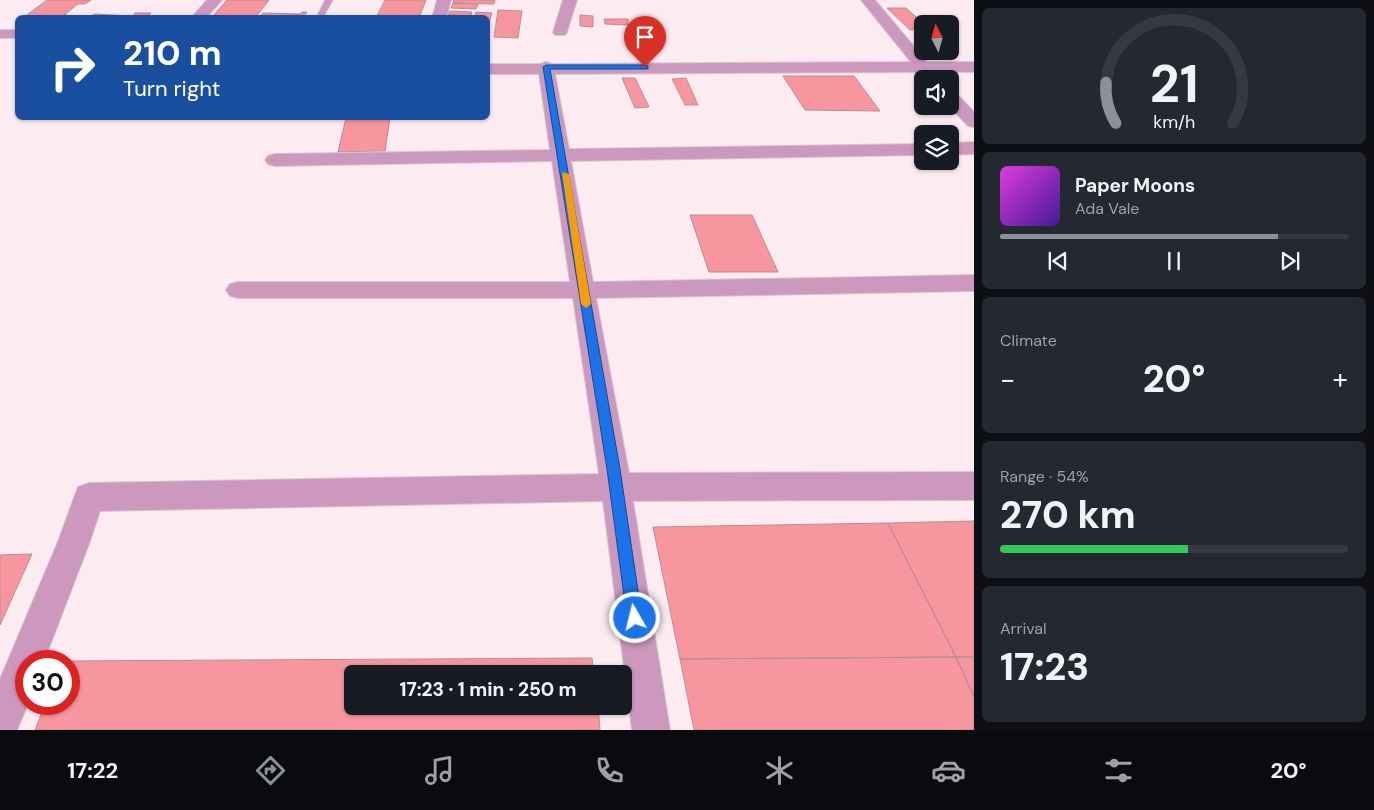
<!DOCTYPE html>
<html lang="en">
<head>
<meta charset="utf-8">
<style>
  :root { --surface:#171b24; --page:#242831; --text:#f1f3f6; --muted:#9ea1a6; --line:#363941; --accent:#8c9099 }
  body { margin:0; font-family:"DM Sans",sans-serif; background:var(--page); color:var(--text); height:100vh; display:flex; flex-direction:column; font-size:19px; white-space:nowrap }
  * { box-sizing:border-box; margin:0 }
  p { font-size:16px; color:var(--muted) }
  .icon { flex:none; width:28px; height:28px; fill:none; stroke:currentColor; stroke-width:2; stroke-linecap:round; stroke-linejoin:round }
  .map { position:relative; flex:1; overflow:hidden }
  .panel { display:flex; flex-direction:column; gap:8px; padding:8px; background:#0d0f14; width:400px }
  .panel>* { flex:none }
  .banner { position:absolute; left:15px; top:15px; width:475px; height:105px; border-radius:8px; box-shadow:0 1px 4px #0004; background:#1a4fa0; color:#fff; overflow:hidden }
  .needle { width:32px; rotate:354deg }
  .tools { position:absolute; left:914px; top:15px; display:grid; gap:10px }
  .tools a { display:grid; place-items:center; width:45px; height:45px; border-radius:8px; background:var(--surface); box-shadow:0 1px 4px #0004; font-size:25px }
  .speed { position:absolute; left:15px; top:650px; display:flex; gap:10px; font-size:25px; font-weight:700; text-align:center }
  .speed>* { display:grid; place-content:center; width:65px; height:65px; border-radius:50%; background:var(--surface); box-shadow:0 1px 4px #0004; line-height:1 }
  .speed .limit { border:8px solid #d22; background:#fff; color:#111 }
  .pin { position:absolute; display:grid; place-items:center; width:42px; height:42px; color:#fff; margin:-51px -21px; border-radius:50% 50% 50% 0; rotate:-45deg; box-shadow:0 0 5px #0007 }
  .pin .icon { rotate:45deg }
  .me { position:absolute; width:55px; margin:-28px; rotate:352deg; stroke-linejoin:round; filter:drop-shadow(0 0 4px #0008) }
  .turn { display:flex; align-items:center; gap:18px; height:105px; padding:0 25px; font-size:22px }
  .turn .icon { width:65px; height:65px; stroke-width:2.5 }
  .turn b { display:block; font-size:35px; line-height:42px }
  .big { font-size:38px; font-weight:800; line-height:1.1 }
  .panel .tile { flex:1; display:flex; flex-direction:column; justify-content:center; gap:8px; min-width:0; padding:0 18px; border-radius:8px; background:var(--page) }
  .panel .dial { align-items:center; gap:0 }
  .dial svg { height:130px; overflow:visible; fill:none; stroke:var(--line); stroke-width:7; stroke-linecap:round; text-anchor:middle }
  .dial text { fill:var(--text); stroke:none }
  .song { display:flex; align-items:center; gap:15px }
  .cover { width:60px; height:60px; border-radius:8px; background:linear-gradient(135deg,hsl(300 70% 55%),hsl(260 70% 35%)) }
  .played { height:5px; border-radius:2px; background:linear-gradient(90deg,var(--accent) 80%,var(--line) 80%) }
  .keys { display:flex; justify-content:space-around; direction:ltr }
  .heat { display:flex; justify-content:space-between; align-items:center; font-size:28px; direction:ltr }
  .charge { height:8px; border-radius:4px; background:linear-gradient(90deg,#34c759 54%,var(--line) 0) }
  .trip { position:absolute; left:344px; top:665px; width:288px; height:50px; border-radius:8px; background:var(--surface); box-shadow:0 1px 4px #0004; font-weight:800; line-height:50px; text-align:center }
  .dock { display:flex; height:80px; justify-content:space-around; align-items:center; background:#090b0e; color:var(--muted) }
  .dock .icon { width:35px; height:35px }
  .dock .selected { color:var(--accent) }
  .dock b { font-size:22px; color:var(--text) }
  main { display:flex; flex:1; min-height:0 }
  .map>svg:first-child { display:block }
</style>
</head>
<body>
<main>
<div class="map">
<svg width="974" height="730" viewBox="0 0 974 730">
  <rect width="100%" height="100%" fill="#fcecf2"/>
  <!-- building -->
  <path fill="#f896a0" stroke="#b58e91" d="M 47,0 L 91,0 L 85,4 L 78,4 L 64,15 L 67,15 L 63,18 L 23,18 Z
    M 227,0 L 269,0 L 255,18 L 211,18 Z
    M 385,0 L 426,0 L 419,18 L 376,18 Z
    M 454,0 L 495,0 L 494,4 L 453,3 Z
    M 453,3 L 478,4 L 476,9 L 451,8 Z
    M 887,8 L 906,8 L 924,24 L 922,24 L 922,29 L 910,30 Z
    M 498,10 L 522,11 L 518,38 L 494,37 Z
    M 449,11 L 472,12 L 471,16 L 448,15 Z
    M 302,12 L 307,12 L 303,18 L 259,18 L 263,13 L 300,14 Z
    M 476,12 L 492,13 L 488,26 L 488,18 L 474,18 Z
    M 135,13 L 151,13 L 148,16 L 131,18 Z
    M 94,14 L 132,16 L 130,18 L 89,18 Z
    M 580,15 L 593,16 L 593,27 L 580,26 Z
    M 604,19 L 628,19 L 628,25 L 605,24 Z
    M 783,76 L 854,76 L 880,111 L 805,110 Z
    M 622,78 L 635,78 L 649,107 L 635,108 Z
    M 686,78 L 698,105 L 685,105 L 672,79 Z
    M 346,118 L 390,118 L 385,151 L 338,152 Z
    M 690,215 L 752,215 L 778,272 L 709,272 Z
    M 974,521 L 974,657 L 956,657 L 888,523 Z
    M 888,523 L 956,657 L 680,659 L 653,527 Z
    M 32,554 L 0,625 L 0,555 Z
    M 956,657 L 974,657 L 974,697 Z
    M 956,657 L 974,697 L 974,730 L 694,730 L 680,659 Z
    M 592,658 L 594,674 L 352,674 L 352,706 L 598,706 L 600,730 L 35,730 L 45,704 L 69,704 L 69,661 L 65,661 Z"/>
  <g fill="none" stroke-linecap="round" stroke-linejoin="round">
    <!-- lane casing -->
    <g stroke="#d7c8cd" stroke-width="1">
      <path id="lane" d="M 325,0 L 333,0 L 323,18 L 316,18 Z"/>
    </g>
    <!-- street casing -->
    <g stroke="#d7c8cd" stroke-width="2">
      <path id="street" d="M 207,0 L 222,0 L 206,18 L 191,18 Z
        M 437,0 L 451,0 L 446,18 L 432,18 Z
        M 563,0 L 577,0 L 567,32 L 565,35 L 555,35 L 553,32 Z
        M 861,0 L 875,0 L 927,62 L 974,62 L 974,72 L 935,72 L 939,77 L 938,79 L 924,79 L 919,72 L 555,74 L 569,149 L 922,144 L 922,155 L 571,161 L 593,282 L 974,275 L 974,291 L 596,298 L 629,473 L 974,472 L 974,500 L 633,501 L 670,730 L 632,730 L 603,501 L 100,511 L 89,544 L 44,661 L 26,661 L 28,704 L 17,730 L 0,730 L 0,679 L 57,544 L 78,487 L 89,483 L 599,474 L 573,298 L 238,298 L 230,296 L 226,290 L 230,284 L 238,282 L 570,282 L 552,161 L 275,166 L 268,164 L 265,160 L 268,156 L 275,154 L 550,150 L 539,74 L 488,74 L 488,64 L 540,64 L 546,62 L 552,64 L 911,62 Z
        M 0,30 L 18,30 L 18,38 L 0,38 Z
        M 950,92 L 956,93 L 974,112 L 974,127 L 968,126 L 949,106 Z
        M 974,142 L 974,154 L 950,155 L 950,143 Z"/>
    </g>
    <!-- lane -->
    <use href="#lane" fill="#cc98be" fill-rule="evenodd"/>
    <!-- street -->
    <use href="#street" fill="#cc98be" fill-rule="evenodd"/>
  </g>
  <!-- route -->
  <path fill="#1a73e8" stroke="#114b97" d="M 645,65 L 648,66 L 648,69 L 550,69 L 620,469 L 642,618 L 640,623 L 635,626 L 630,623 L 627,618 L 607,469 L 543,67 L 546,65 Z"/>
  <!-- slow -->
  <path fill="#f59e0b" d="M 562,172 L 569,174 L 591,304 L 586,308 L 581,304 Z"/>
</svg>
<div class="tools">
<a><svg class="needle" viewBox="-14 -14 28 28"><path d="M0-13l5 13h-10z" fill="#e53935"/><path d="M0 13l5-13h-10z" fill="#9ea1a6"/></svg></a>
<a><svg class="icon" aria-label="sound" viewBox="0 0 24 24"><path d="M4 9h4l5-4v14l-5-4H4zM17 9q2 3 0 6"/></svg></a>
<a><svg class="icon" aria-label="layers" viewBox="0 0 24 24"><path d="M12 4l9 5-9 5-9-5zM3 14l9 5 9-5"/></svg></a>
</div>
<div class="speed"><div class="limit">30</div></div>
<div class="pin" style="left:645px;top:67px;background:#d93025"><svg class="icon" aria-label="arrive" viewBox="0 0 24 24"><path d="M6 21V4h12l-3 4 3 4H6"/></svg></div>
<svg class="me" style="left:635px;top:618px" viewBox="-20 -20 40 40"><circle r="17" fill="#1a73e8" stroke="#fff" stroke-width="3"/><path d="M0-11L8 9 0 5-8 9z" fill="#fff"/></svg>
<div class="trip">17:23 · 1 min · 250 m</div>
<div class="banner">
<div class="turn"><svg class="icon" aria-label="right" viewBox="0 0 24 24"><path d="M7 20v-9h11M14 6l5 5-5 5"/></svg><div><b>210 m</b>Turn right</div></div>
</div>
</div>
<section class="panel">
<div class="tile dial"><svg viewBox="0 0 100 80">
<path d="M14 69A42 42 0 1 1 86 69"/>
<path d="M14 69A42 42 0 0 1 8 44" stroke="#8c9099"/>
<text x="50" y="56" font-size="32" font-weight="700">21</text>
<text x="50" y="72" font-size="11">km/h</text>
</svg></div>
<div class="tile">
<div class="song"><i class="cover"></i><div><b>Paper Moons</b><p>Ada Vale</p></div></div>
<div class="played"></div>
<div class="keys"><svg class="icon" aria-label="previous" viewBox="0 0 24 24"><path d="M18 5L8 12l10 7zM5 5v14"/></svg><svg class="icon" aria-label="pause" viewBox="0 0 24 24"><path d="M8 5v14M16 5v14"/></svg><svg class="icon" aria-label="next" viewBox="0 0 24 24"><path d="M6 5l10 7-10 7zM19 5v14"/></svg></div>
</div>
<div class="tile"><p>Climate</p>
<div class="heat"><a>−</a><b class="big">20°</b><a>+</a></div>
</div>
<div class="tile"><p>Range · 54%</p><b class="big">270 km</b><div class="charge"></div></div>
<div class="tile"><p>Arrival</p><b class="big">17:23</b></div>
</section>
</main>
<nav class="dock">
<b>17:22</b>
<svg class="icon selected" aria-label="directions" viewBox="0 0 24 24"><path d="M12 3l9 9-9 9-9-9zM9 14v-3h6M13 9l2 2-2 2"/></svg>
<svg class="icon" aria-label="music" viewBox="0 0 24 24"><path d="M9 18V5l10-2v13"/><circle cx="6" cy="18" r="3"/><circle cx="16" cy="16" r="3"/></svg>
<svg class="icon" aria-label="phone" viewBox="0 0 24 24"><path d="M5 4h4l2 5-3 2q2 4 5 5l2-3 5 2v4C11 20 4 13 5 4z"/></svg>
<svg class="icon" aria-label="climate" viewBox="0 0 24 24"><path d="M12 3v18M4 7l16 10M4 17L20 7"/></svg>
<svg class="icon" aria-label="car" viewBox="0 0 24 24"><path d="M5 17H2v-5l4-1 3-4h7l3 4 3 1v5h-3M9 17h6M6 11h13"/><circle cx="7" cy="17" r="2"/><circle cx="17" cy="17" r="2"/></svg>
<svg class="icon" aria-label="filters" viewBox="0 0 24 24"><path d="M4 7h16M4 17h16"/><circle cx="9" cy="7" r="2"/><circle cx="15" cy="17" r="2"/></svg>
<b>20°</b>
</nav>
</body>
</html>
